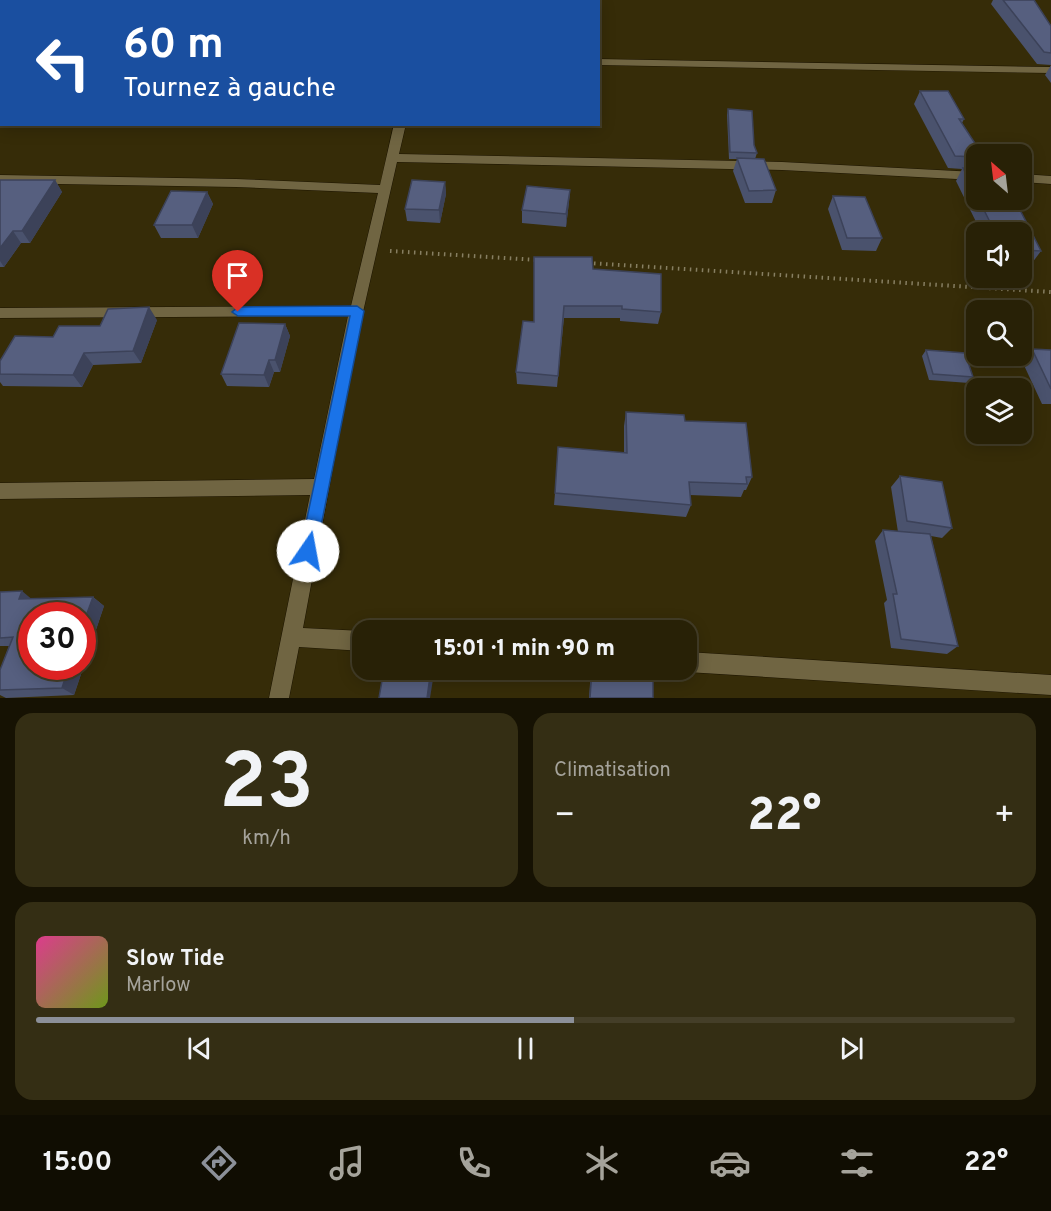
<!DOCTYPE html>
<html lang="fr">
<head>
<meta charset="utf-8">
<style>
  :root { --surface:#282106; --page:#342e14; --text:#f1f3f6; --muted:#a5a39b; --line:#443e28; --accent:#8c9099 }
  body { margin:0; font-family:Overpass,sans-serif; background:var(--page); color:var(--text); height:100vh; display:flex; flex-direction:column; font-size:22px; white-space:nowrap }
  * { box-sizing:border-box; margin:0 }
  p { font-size:20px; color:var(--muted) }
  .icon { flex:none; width:33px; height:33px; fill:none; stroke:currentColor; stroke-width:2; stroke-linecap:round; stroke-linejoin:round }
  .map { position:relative; height:698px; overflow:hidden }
  .sheet { display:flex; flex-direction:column; gap:15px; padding:15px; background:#161203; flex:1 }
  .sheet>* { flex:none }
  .guide { position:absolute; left:0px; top:0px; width:600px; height:126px; box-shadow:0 3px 15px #0003,0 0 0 2px var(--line); background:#1a4fa0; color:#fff; overflow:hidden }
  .needle { width:39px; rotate:332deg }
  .buttons { position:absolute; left:966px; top:144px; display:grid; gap:12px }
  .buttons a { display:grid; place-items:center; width:66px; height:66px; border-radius:12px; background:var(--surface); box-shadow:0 3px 15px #0003,0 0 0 2px var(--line); font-size:30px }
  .speed { position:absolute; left:18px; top:602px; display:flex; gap:12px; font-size:30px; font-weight:700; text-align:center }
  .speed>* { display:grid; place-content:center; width:78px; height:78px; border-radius:50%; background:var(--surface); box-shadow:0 3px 15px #0003,0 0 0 2px var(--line); line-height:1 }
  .speed .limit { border:9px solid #d22; background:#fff; color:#111 }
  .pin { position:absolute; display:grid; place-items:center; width:51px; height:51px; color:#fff; margin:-62px -26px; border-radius:50% 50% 50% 0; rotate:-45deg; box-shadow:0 0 6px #0007 }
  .pin .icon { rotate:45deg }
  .me { position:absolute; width:66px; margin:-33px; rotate:12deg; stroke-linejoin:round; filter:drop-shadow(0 0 4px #0008) }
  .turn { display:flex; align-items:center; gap:21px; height:126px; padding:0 24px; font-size:27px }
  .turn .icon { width:78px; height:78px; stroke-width:2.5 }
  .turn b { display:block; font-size:42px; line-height:51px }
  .big { font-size:45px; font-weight:800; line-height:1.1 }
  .sheet .widget { flex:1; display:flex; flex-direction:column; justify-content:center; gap:9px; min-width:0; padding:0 21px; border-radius:18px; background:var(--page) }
  .sheet .dial { align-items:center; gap:0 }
  .dial b { font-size:78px; line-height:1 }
  .song { display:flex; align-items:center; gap:18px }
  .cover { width:72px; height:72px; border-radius:9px; background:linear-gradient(135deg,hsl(330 70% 55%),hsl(80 70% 35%)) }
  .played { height:6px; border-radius:3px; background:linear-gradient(90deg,var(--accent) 55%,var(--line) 55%) }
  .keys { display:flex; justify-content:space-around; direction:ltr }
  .heat { display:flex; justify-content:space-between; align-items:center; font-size:33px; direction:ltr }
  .sheet .tiles { flex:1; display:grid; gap:15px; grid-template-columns:1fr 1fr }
  .widget:last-child { grid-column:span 2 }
  .trip { position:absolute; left:352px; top:620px; width:345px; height:60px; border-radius:18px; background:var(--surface); box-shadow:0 3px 15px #0003,0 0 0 2px var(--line); font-weight:800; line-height:60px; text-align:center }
  .menu { display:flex; height:96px; justify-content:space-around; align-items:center; background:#100d02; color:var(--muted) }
  .menu .icon { width:42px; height:42px }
  .menu .current { color:var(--accent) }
  .menu b { font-size:27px; color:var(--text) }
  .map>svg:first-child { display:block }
</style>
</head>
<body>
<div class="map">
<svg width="1051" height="698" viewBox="0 0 1051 698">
  <rect width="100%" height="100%" fill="#362c08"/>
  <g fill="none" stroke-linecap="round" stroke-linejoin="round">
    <!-- minor casing -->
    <g stroke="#1c1400" stroke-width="1">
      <path id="minor" d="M 419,0 L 429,0 L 429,2 L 419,2 Z
        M 598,59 L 1051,67 L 1051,73 L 598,65 Z
        M 394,124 L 406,124 L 399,154 L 782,162 L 976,172 L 976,180 L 782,170 L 397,162 L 356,343 L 303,628 L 363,631 L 363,651 L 299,647 L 289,698 L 269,698 L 310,495 L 0,499 L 0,483 L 314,479 L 348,316 L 0,318 L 0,308 L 351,306 L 378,193 L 236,187 L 0,183 L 0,175 L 236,179 L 380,185 Z
        M 1022,174 L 1051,176 L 1051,184 L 1022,182 Z
        M 687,652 L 1051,675 L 1051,695 L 687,672 L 680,669 L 687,669 Z"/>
    </g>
    <!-- path -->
    <path stroke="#877f62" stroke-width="4" stroke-dasharray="1.5 4.5" stroke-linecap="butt" d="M 390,251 L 538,260
      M 588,263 L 1051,292"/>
    <!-- minor -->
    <use href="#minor" fill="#706542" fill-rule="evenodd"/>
  </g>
  <!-- wall -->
  <path fill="#4a526d" d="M 993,0 L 1034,0 L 1051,26 L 1051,83 L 1045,75 L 1051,65 L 1037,64 L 991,4 Z
    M 920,91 L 964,119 L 962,123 L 976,154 L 976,200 L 1013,200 L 1041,251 L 1032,263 L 1022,263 L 1022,232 L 981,232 L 956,181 L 962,169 L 948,168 L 914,104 Z
    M 728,109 L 754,145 L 757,153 L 755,159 L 776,190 L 772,203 L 745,203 L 733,171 L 737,159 L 729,159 L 727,115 Z
    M 112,124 L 151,124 L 149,128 Z
    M 0,180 L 55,180 L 62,192 L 30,243 L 21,243 L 4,267 L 0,267 Z
    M 445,182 L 446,194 L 440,223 L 407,221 L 405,209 Z
    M 570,190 L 569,202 L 566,227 L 522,223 L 522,210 Z
    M 207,192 L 213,204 L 198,238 L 161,238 L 154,225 Z
    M 833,196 L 882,238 L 876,251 L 842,250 L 828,209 Z
    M 593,269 L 661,312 L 658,324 L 620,321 L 620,318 L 564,318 L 557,387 L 517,384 L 516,372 L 534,322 Z
    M 157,320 L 141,363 L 93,365 L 82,387 L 3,386 L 0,382 L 0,361 L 53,337 Z
    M 285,324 L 290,336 L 280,372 L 274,372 L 269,387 L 227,386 L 221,374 Z
    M 1032,349 L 1051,350 L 1051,404 L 1042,404 L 1022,361 Z
    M 926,350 L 973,377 L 969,383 L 929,380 L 922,356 Z
    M 626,412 L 685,421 L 752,477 L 746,490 L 744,490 L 741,497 L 690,495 L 691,505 L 686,517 L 554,505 L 555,493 L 624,453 L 624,426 Z
    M 900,476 L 952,528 L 942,538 L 931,536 L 958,646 L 947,654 L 891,648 L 884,603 L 887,600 L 875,541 L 883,530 L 898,532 L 891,487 Z
    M 0,592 L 32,599 L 93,597 L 104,606 L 74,695 L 6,698 L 0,695 L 0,670 L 9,646 L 0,646 Z
    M 591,669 L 639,669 L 653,698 L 589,698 Z"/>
  <!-- shaded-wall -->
  <path fill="#3c4259" d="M 259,0 L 273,0 L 272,2 L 258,2 Z
    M 55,180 L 62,192 L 30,243 L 22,231 Z
    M 445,182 L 446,194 L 440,223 L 439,210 Z
    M 570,190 L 569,202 L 566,227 L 566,214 Z
    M 207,192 L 213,204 L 198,238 L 192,225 Z
    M 13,231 L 21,243 L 4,267 L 0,261 L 0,248 Z
    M 149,307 L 157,320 L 141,363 L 133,351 Z
    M 285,324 L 290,336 L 280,372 L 275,360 Z
    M 84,353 L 93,365 L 82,387 L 73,375 Z
    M 269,360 L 274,372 L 269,387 L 264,375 Z
    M 22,591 L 34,601 L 19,599 Z
    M 93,597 L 104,606 L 74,695 L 62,688 L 69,666 L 82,666 L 82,627 Z
    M 431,669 L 433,669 L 434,673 L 430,698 L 427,698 Z"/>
  <!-- building -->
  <path fill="#565f7f" stroke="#3c4259" stroke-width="1.5" d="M 229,0 L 259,0 L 258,2 L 228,2 Z
    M 1003,0 L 1034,0 L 1051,26 L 1051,53 L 1044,52 Z
    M 920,91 L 948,91 L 964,119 L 959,119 L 982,154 L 976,154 L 976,157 L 955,156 Z
    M 728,109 L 752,111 L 754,145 L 757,153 L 730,152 Z
    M 737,158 L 764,159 L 776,190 L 749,191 Z
    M 963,168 L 976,169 L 976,195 Z
    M 0,180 L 55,180 L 22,231 L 13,231 L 0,248 Z
    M 412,180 L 445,182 L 439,210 L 405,209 Z
    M 527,186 L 570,190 L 566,214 L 522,210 Z
    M 171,191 L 207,192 L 192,225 L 154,225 Z
    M 833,196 L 865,197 L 882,238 L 847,238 Z
    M 979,200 L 1013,200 L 1018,206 L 1041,251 L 1022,250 L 1022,232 L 995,232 Z
    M 534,257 L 592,257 L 593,269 L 661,274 L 661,312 L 622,309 L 622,306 L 564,306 L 558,376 L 516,372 L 523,321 L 534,322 Z
    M 149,307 L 133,351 L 84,353 L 73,375 L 0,374 L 0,361 L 15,336 L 53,337 L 59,326 L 100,326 L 108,309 Z
    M 239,323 L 285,324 L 275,360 L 269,360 L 264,375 L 221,374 Z
    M 1032,349 L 1051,350 L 1051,389 Z
    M 926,350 L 965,353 L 973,377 L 933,374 Z
    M 626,412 L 684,415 L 685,421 L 746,423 L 752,477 L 746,477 L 747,484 L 689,482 L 691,505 L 555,493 L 558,447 L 627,453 Z
    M 900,476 L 942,482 L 952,528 L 907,521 Z
    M 883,530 L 930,534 L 958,646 L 901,639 L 893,594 L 897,594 Z
    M 22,591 L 19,599 L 93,597 L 82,627 L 82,615 L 32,615 L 32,666 L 69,666 L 62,688 L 0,690 L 0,670 L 13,637 L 0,638 L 0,592 Z
    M 384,669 L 431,669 L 427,698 L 379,698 Z
    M 592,669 L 639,669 L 653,671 L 653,698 L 590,698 Z"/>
  <!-- route -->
  <path fill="#1a73e8" stroke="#114b97" stroke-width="1.5" d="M 357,306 L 364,311 L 316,551 L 314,557 L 308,559 L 302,557 L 300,551 L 350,316 L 238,316 L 232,312 L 238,307 Z"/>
</svg>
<div class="buttons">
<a><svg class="needle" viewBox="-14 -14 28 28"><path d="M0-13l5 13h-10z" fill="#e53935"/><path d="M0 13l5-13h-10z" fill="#a5a39b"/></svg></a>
<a><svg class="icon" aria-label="sound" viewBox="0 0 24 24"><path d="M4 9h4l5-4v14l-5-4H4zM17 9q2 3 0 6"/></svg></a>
<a><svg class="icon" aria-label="search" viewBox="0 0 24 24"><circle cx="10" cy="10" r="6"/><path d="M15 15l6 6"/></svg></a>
<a><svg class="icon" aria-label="layers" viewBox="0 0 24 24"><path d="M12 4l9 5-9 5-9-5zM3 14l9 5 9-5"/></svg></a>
</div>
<div class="speed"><div class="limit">30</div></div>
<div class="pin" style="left:238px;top:312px;background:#d93025"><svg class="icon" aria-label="arrive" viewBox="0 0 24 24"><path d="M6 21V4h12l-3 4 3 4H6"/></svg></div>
<svg class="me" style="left:308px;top:551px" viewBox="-20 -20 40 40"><circle r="19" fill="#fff"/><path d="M0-13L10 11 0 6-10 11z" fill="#1a73e8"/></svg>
<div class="trip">15:01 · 1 min · 90 m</div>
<div class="guide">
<div class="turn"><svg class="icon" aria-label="left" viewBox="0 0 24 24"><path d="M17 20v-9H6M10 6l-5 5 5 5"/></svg><div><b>60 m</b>Tournez à gauche</div></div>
</div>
</div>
<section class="sheet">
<div class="tiles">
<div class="widget dial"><b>23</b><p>km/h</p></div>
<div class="widget"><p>Climatisation</p>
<div class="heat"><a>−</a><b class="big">22°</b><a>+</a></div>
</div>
<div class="widget">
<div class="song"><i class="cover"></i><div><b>Slow Tide</b><p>Marlow</p></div></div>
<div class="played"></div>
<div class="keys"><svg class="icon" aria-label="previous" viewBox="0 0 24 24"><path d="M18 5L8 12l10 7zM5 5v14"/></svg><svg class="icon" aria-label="pause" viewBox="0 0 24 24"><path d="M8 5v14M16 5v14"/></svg><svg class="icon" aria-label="next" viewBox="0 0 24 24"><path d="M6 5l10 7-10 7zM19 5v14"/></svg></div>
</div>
</div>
</section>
<nav class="menu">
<b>15:00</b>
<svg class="icon current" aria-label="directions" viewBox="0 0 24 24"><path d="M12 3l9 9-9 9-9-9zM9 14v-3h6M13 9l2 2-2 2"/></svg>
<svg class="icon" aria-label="music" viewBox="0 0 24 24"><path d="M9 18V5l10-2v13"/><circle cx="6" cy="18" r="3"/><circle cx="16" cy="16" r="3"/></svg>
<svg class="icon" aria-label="phone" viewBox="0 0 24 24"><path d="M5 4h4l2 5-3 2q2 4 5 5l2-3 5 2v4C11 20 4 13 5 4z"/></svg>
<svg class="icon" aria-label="climate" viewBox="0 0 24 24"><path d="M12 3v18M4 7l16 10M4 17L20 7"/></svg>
<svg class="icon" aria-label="car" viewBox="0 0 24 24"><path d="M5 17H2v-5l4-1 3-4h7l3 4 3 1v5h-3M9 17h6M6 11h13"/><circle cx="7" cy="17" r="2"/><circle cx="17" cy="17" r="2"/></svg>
<svg class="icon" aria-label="filters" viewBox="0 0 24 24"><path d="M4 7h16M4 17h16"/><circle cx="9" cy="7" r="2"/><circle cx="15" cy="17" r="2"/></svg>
<b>22°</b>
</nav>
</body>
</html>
